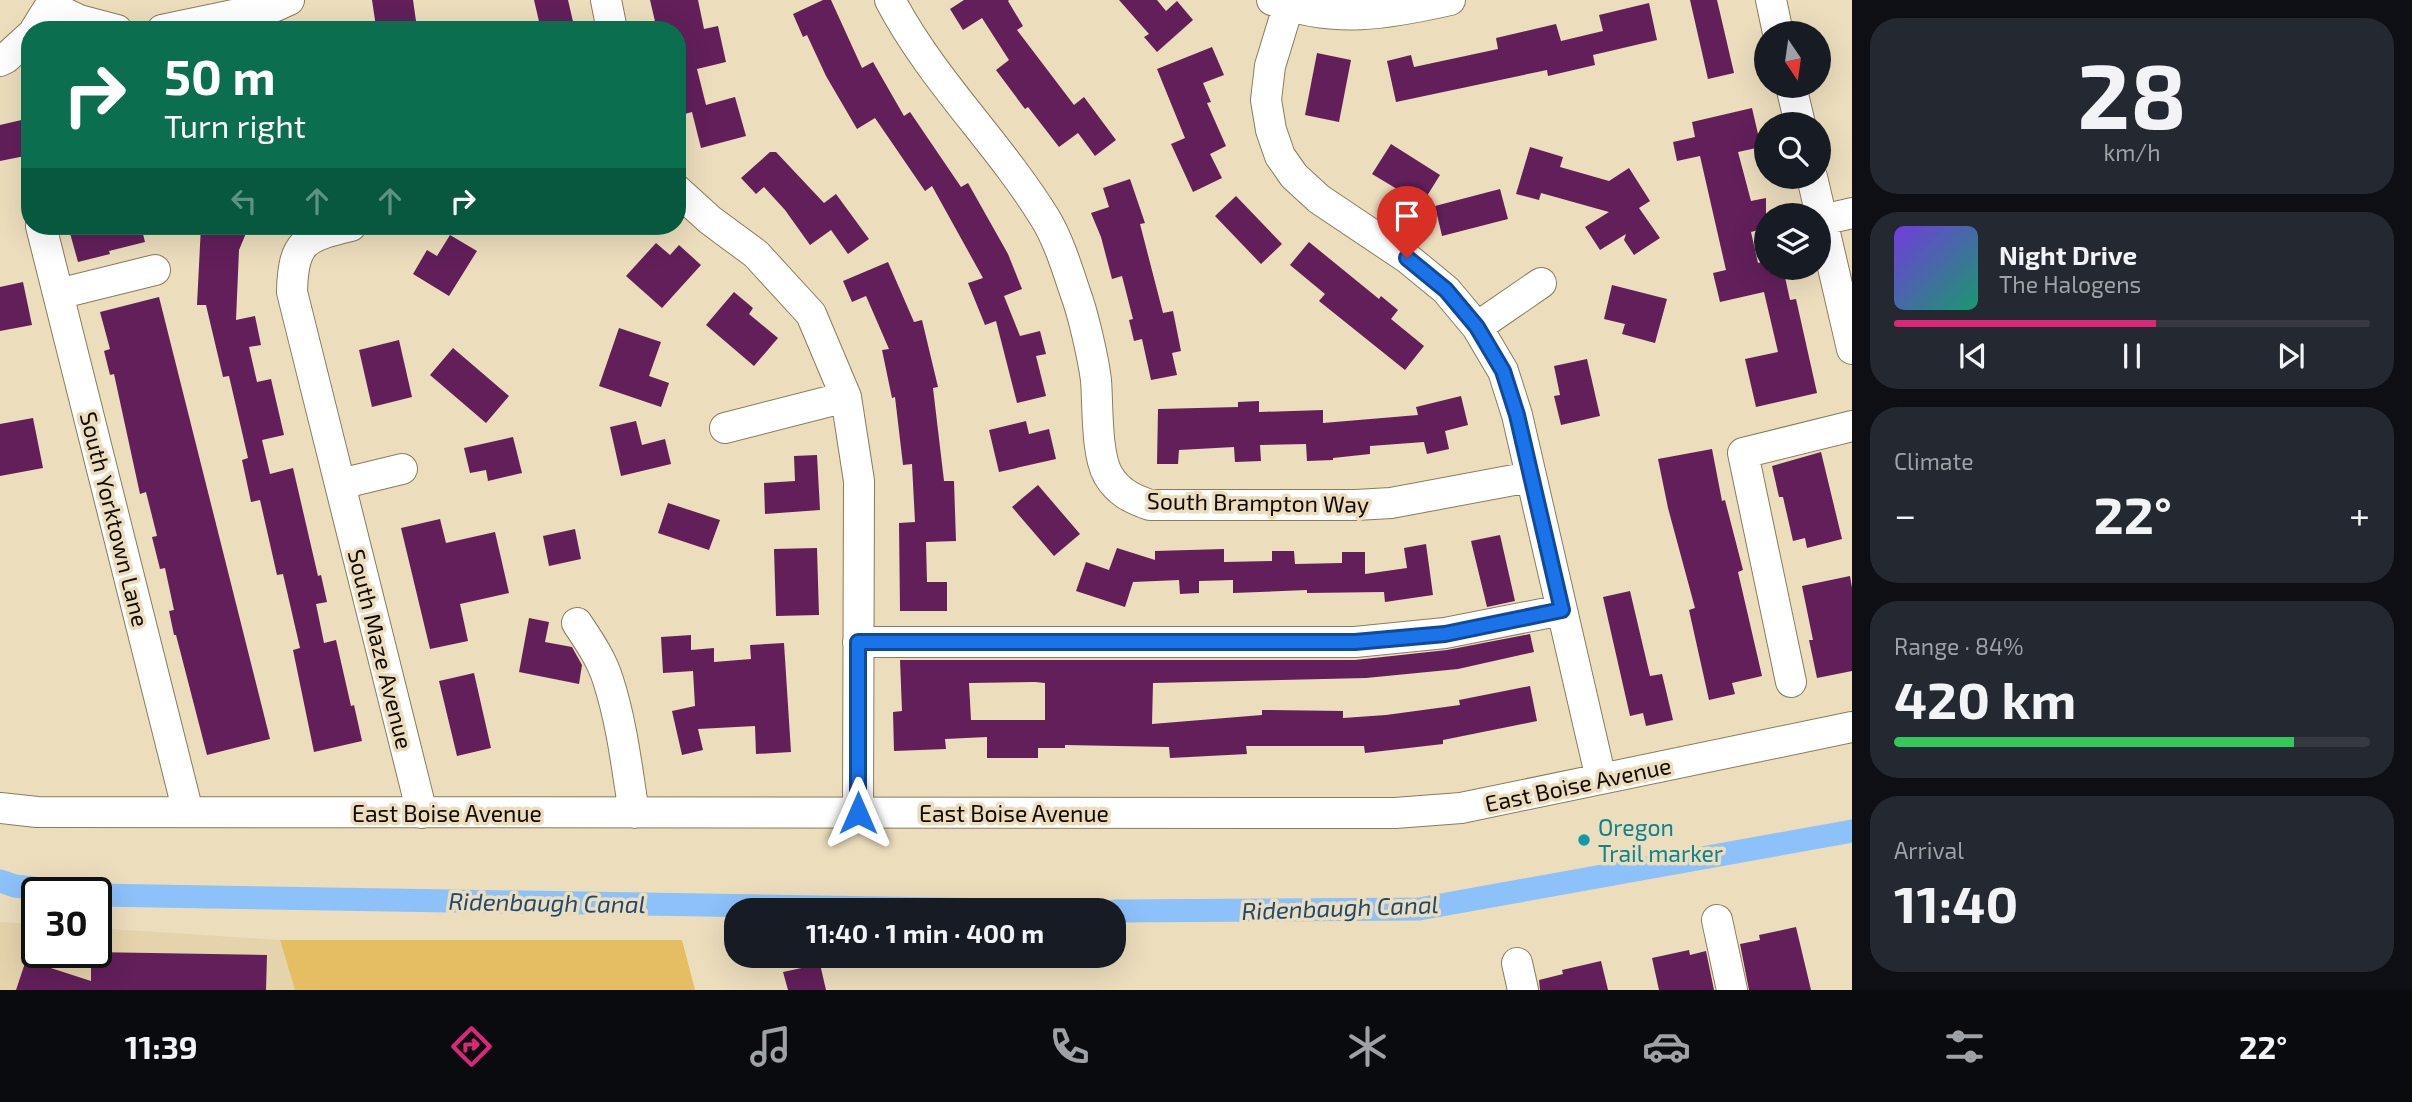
<!DOCTYPE html>
<html lang="en">
<head>
<meta charset="utf-8">
<style>
  :root { --surface:#171b24; --page:#242831; --text:#f1f3f6; --muted:#9ea1a6; --line:#363941; --accent:#db2777 }
  body { margin:0; font-family:"Exo 2",sans-serif; background:var(--page); color:var(--text); height:100vh; display:flex; flex-direction:column; font-size:26px; white-space:nowrap }
  * { box-sizing:border-box; margin:0 }
  p { font-size:23px; color:var(--muted) }
  .icon { flex:none; width:38px; height:38px; fill:none; stroke:currentColor; stroke-width:2; stroke-linecap:round; stroke-linejoin:round }
  .map { position:relative; flex:1; overflow:hidden }
  .sheet { display:flex; flex-direction:column; gap:18px; padding:18px; background:#0d0f14; width:560px }
  .sheet>* { flex:none }
  .banner { position:absolute; left:21px; top:21px; width:665px; height:214px; border-radius:28px; box-shadow:0 7px 28px #0002; background:#0b6e4f; color:#fff; overflow:hidden }
  .needle { width:46px; rotate:167deg }
  .tools { position:absolute; left:1754px; top:21px; display:grid; gap:14px }
  .tools a { display:grid; place-items:center; width:77px; height:77px; border-radius:50%; background:var(--surface); box-shadow:0 7px 28px #0002; font-size:35px }
  .speed { position:absolute; left:21px; top:877px; display:flex; gap:14px; font-size:35px; font-weight:700; text-align:center }
  .speed>* { display:grid; place-content:center; width:91px; height:91px; border-radius:50%; background:var(--surface); box-shadow:0 7px 28px #0002; line-height:1 }
  .speed .limit { border:4px solid #111; border-radius:10px; background:#fff; color:#111 }
  .pin { position:absolute; display:grid; place-items:center; width:60px; height:60px; color:#fff; margin:-72px -30px; border-radius:50% 50% 50% 0; rotate:-45deg; box-shadow:0 0 7px #0007 }
  .pin .icon { rotate:45deg }
  .me { position:absolute; width:77px; margin:-38px; rotate:0deg; stroke-linejoin:round; filter:drop-shadow(0 0 5px #0008) }
  .turn { display:flex; align-items:center; gap:24px; height:147px; padding:0 28px; font-size:32px }
  .turn .icon { width:91px; height:91px; stroke-width:2.5 }
  .turn b { display:block; font-size:49px; line-height:60px }
  .lanes { display:flex; align-items:center; height:66px; padding:0 28px; background:#0003; justify-content:center; gap:35px; direction:ltr }
  .lanes .off { opacity:.35 }
  .big { font-size:52px; font-weight:700; line-height:1.1 }
  .sheet .tile { flex:1; display:flex; flex-direction:column; justify-content:center; gap:10px; min-width:0; padding:0 24px; border-radius:28px; background:var(--page) }
  .sheet .dial { align-items:center; gap:0 }
  .dial b { font-size:91px; line-height:1 }
  .song { display:flex; align-items:center; gap:21px }
  .cover { width:84px; height:84px; border-radius:10px; background:linear-gradient(135deg,hsl(260 70% 55%),hsl(160 70% 35%)) }
  .played { height:7px; border-radius:4px; background:linear-gradient(90deg,var(--accent) 55%,var(--line) 55%) }
  .keys { display:flex; justify-content:space-around; direction:ltr }
  .heat { display:flex; justify-content:space-between; align-items:center; font-size:38px; direction:ltr }
  .charge { height:10px; border-radius:5px; background:linear-gradient(90deg,#34c759 84%,var(--line) 0) }
  .trip { position:absolute; left:724px; top:898px; width:402px; height:70px; border-radius:28px; background:var(--surface); box-shadow:0 7px 28px #0002; font-weight:700; line-height:70px; text-align:center }
  .dock { display:flex; height:112px; justify-content:space-around; align-items:center; background:#090b0e; color:var(--muted) }
  .dock .icon { width:49px; height:49px }
  .dock .current { color:var(--accent) }
  .dock b { font-size:32px; color:var(--text) }
  main { display:flex; flex:1; min-height:0 }
  .map>svg:first-child { display:block }
</style>
</head>
<body>
<main>
<div class="map">
<svg width="1852" height="990" viewBox="0 0 1852 990">
  <rect width="100%" height="100%" fill="#ecddbd"/>
  <!-- built -->
  <path fill="#e5d3ab" d="M 0,922 L 37,924 L 37,952 L 96,952 L 96,928 L 280,940 L 295,990 L 0,990 Z"/>
  <!-- green -->
  <path fill="#e5be63" d="M 280,940 L 682,940 L 695,990 L 295,990 Z"/>
  <g fill="none" stroke-linecap="round" stroke-linejoin="round">
    <!-- canal -->
    <path stroke="#8dc1fa" stroke-width="23" d="M 0,881 L 15,886 L 67,892
      M 96,895 L 997,910
      M 1115,911 L 1419,909 L 1852,831"/>
  </g>
  <!-- building -->
  <path fill="#621f5a" fill-rule="evenodd" d="M 372,0 L 413,0 L 416,21 L 376,27 Z
    M 534,0 L 568,0 L 575,30 L 541,30 Z
    M 650,0 L 698,0 L 704,29 L 718,26 L 726,62 L 697,69 L 706,105 L 735,97 L 746,136 L 701,148 L 692,112 L 677,116 L 677,30 L 657,30 Z
    M 823,0 L 831,0 L 862,68 L 873,62 L 904,116 L 910,112 L 961,187 L 968,183 L 1008,254 L 1022,289 L 1004,296 L 1020,336 L 1040,331 L 1046,354 L 1036,356 L 1046,396 L 1017,403 L 996,321 L 985,325 L 968,283 L 983,278 L 932,186 L 925,191 L 875,118 L 857,129 L 826,76 L 807,35 L 803,37 L 793,14 Z
    M 964,0 L 1009,0 L 1008,1 L 1023,26 L 1017,30 L 1074,105 L 1084,97 L 1116,140 L 1095,156 L 1078,133 L 1059,147 L 1028,107 L 1025,109 L 996,70 L 1009,60 L 982,18 L 963,30 L 950,9 Z
    M 1119,0 L 1157,0 L 1166,11 L 1177,1 L 1193,20 L 1157,52 L 1144,37 L 1149,34 Z
    M 1690,0 L 1717,0 L 1734,73 L 1708,79 Z
    M 1649,3 L 1657,40 L 1593,55 L 1595,65 L 1548,76 L 1547,70 L 1396,102 L 1387,61 L 1411,55 L 1414,67 L 1498,49 L 1496,38 L 1556,24 L 1561,41 L 1603,31 L 1599,15 Z
    M 1212,47 L 1224,75 L 1203,83 L 1211,102 L 1207,103 L 1226,146 L 1210,154 L 1222,178 L 1193,192 L 1171,144 L 1185,138 L 1157,69 Z
    M 1317,53 L 1351,60 L 1339,122 L 1305,115 Z
    M 1752,108 L 1761,147 L 1738,152 L 1751,201 L 1766,198 L 1766,228 L 1751,232 L 1758,263 L 1766,261 L 1766,268 L 1783,268 L 1790,300 L 1796,299 L 1817,393 L 1756,407 L 1745,359 L 1778,352 L 1764,292 L 1720,302 L 1713,273 L 1726,270 L 1700,156 L 1677,161 L 1673,142 L 1695,137 L 1692,122 Z
    M 30,118 L 30,155 L 0,161 L 0,125 Z
    M 1391,144 L 1440,175 L 1422,204 L 1372,174 Z
    M 1530,147 L 1563,157 L 1560,167 L 1609,181 L 1629,168 L 1650,201 L 1639,208 L 1660,238 L 1634,255 L 1624,240 L 1626,234 L 1600,250 L 1585,227 L 1609,212 L 1541,193 L 1539,200 L 1516,194 Z
    M 770,152 L 776,152 L 824,203 L 836,194 L 869,239 L 848,254 L 831,230 L 810,245 L 785,210 L 764,187 L 756,194 L 741,178 Z
    M 1130,179 L 1145,223 L 1140,224 L 1163,313 L 1173,311 L 1181,351 L 1172,353 L 1177,375 L 1151,380 L 1142,339 L 1134,341 L 1129,320 L 1133,319 L 1122,276 L 1112,279 L 1101,237 L 1091,213 L 1109,207 L 1103,188 Z
    M 1500,189 L 1508,219 L 1442,236 L 1435,206 Z
    M 1236,196 L 1282,244 L 1261,264 L 1215,216 Z
    M 68,226 L 141,226 L 145,242 L 109,251 L 110,254 L 78,262 Z
    M 201,226 L 249,226 L 239,250 L 236,320 L 255,316 L 261,345 L 249,347 L 257,382 L 271,379 L 284,435 L 262,440 L 270,474 L 293,468 L 318,576 L 321,575 L 327,602 L 316,604 L 324,643 L 336,640 L 351,706 L 354,705 L 362,741 L 314,752 L 293,650 L 300,648 L 283,574 L 277,575 L 260,500 L 251,502 L 242,460 L 248,458 L 229,376 L 223,377 L 206,305 L 197,305 Z
    M 450,235 L 477,251 L 449,296 L 413,274 L 427,250 L 437,256 Z
    M 1309,242 L 1379,299 L 1381,296 L 1398,310 L 1391,319 L 1424,346 L 1405,370 L 1319,301 L 1325,294 L 1290,265 Z
    M 656,243 L 670,255 L 679,245 L 701,265 L 662,308 L 626,276 Z
    M 888,262 L 914,322 L 922,320 L 938,387 L 933,388 L 944,481 L 954,481 L 956,541 L 926,542 L 927,582 L 947,582 L 947,611 L 900,611 L 899,523 L 915,522 L 912,464 L 903,465 L 895,397 L 892,398 L 882,350 L 889,349 L 866,296 L 852,302 L 843,281 Z
    M 23,282 L 32,325 L 0,331 L 0,287 Z
    M 1612,285 L 1667,299 L 1655,343 L 1622,334 L 1625,324 L 1604,319 Z
    M 734,292 L 753,308 L 749,314 L 778,338 L 754,366 L 706,325 Z
    M 159,297 L 270,739 L 207,755 L 176,635 L 174,635 L 169,611 L 174,610 L 165,568 L 160,569 L 152,537 L 157,536 L 146,492 L 140,494 L 114,374 L 110,375 L 104,351 L 110,349 L 100,312 Z
    M 619,328 L 661,342 L 649,376 L 669,383 L 661,407 L 599,386 Z
    M 399,340 L 412,397 L 372,407 L 359,350 Z
    M 453,348 L 509,396 L 486,423 L 430,375 Z
    M 1587,359 L 1600,416 L 1561,425 L 1554,396 L 1560,395 L 1554,366 Z
    M 1461,396 L 1468,425 L 1445,431 L 1449,449 L 1427,454 L 1424,442 L 1370,446 L 1370,454 L 1333,458 L 1333,460 L 1307,461 L 1306,444 L 1260,445 L 1261,461 L 1235,462 L 1234,447 L 1179,450 L 1178,464 L 1157,464 L 1158,409 L 1238,407 L 1238,402 L 1259,401 L 1259,412 L 1323,410 L 1323,423 L 1418,415 L 1416,407 Z
    M 33,418 L 43,468 L 0,476 L 0,424 Z
    M 636,421 L 642,445 L 665,439 L 671,464 L 621,476 L 610,427 Z
    M 1026,421 L 1029,434 L 1049,429 L 1056,459 L 999,472 L 989,430 Z
    M 513,437 L 522,473 L 488,481 L 486,470 L 470,473 L 464,448 Z
    M 1712,449 L 1722,501 L 1725,500 L 1743,570 L 1738,572 L 1762,676 L 1732,683 L 1735,694 L 1709,700 L 1689,610 L 1695,608 L 1668,508 L 1658,459 Z
    M 1821,452 L 1842,539 L 1807,548 L 1805,538 L 1793,541 L 1783,497 L 1779,497 L 1772,466 Z
    M 817,455 L 820,510 L 765,514 L 764,483 L 795,481 L 794,456 Z
    M 1038,485 L 1080,534 L 1054,556 L 1012,507 Z
    M 668,503 L 720,520 L 709,550 L 658,533 Z
    M 440,519 L 446,543 L 495,532 L 509,593 L 460,604 L 468,641 L 430,649 L 401,528 Z
    M 575,529 L 581,559 L 549,566 L 543,536 Z
    M 1500,535 L 1515,601 L 1487,607 L 1471,541 Z
    M 1426,544 L 1433,595 L 1385,602 L 1384,592 L 1307,593 L 1307,590 L 1233,593 L 1233,580 L 1199,581 L 1199,593 L 1180,594 L 1179,580 L 1133,582 L 1125,607 L 1076,591 L 1086,562 L 1109,570 L 1117,548 L 1155,560 L 1155,551 L 1224,549 L 1224,562 L 1272,561 L 1272,551 L 1294,551 L 1295,564 L 1342,563 L 1342,552 L 1365,552 L 1365,574 L 1407,568 L 1404,548 Z
    M 817,548 L 819,615 L 776,616 L 774,549 Z
    M 1850,576 L 1852,588 L 1852,671 L 1817,678 L 1809,640 L 1813,640 L 1802,586 Z
    M 1630,591 L 1650,676 L 1662,674 L 1673,720 L 1646,726 L 1643,713 L 1630,716 L 1603,597 Z
    M 529,618 L 549,622 L 545,642 L 572,647 L 582,665 L 579,684 L 519,672 Z
    M 1530,634 L 1534,652 L 1458,669 L 1366,678 L 1153,683 L 1152,724 L 1262,715 L 1262,710 L 1343,711 L 1343,718 L 1386,715 L 1460,705 L 1459,700 L 1530,686 L 1537,721 L 1443,740 L 1443,744 L 1365,753 L 1364,746 L 1246,746 L 1247,754 L 1170,758 L 1169,747 L 1065,745 L 1065,748 L 1038,748 L 1038,758 L 987,758 L 987,737 L 945,739 L 946,749 L 894,751 L 893,712 L 902,711 L 900,660 L 1355,660 L 1447,650 ZM 1035,682 L 1045,683 L 1045,720 L 971,720 L 969,683 Z
    M 691,635 L 691,650 L 714,648 L 714,662 L 751,659 L 750,645 L 784,643 L 791,752 L 756,754 L 755,726 L 698,729 L 703,750 L 682,755 L 672,711 L 695,706 L 693,671 L 663,673 L 661,637 Z
    M 474,673 L 491,748 L 457,756 L 439,681 Z
    M 1796,927 L 1811,990 L 1749,990 L 1740,944 L 1760,940 L 1759,935 Z
    M 1689,950 L 1690,955 L 1706,951 L 1714,990 L 1659,990 L 1652,958 Z
    M 91,952 L 267,955 L 266,990 L 16,990 L 26,960 L 91,981 Z
    M 1601,961 L 1608,990 L 1540,990 L 1539,980 L 1563,974 L 1562,970 Z
    M 820,964 L 826,990 L 788,990 L 783,972 Z"/>
  <g fill="none" stroke-linecap="round" stroke-linejoin="round">
    <!-- minor casing -->
    <g stroke="#897c5d" stroke-width="32">
      <path id="minor" d="M 606,0 L 612,30
        M 890,0 C 932,80 998,142 1045,218 C 1058,239 1067,268 1075,292 C 1083,313 1093,357 1096,380 C 1098,405 1096,454 1108,475 C 1118,492 1132,499 1150,505 L 1356,505 L 1391,503 L 1530,477
        M 1272,0 C 1333,24 1388,14 1450,0
        M 1771,0 L 1778,33
        M 1288,7 L 1270,66 L 1266,100 L 1271,130 L 1280,156 L 1294,176 L 1319,199 L 1407,258 L 1446,290 L 1477,327 L 1503,371 L 1517,415 L 1601,779
        M 35,30 L 50,6 L 79,20 L 117,30
        M 162,30 L 276,6 L 289,0
        M 0,61 L 6,58 L 30,36
        M 1791,86 L 1800,124
        M 1812,177 L 1852,349
        M 677,190 L 710,220 L 756,254 L 811,314 L 846,397 L 859,481 L 858,813
        M 1822,220 L 1852,213
        M 41,226 L 188,812
        M 351,226 C 305,237 293,241 292,292 L 422,813
        M 58,294 L 155,270
        M 1477,327 L 1541,283
        M 725,428 L 846,397
        M 340,484 L 402,469
        M 577,623 C 589,641 602,660 608,680 C 622,723 627,769 634,813
        M 858,642 L 1355,642 L 1445,633 L 1562,610
        M 1791,682 L 1743,453 L 1852,426
        M 0,808 L 37,812 L 1395,813 L 1461,808 L 1852,727
        M 1717,920 L 1732,990
        M 1517,963 L 1523,990"/>
    </g>
    <!-- minor -->
    <use href="#minor" stroke="#fff" stroke-width="30"/>
  </g>
  <g fill="none" stroke-linecap="round" stroke-linejoin="round">
    <!-- route casing -->
    <g stroke="#114b97" stroke-width="18">
      <path id="route" d="M 858,813 L 858,642 L 1355,642 L 1445,634 L 1562,610 L 1517,415 L 1503,371 L 1477,327 L 1446,290 L 1407,258"/>
    </g>
    <!-- route -->
    <use href="#route" stroke="#1a73e8" stroke-width="12"/>
  </g>
  <!-- markers -->
  <circle fill="#0f9aa8" stroke="#ecddbd" stroke-width="2.5" cx="1584" cy="840" r="7"/>
  <g text-anchor="middle" dominant-baseline="central" stroke-width="7" stroke-linejoin="round" paint-order="stroke">
    <!-- street labels -->
    <g font-size="23" fill="#100b03" stroke="#ecddbd">
      <text transform="translate(1258 502) rotate(1)">South Brampton Way</text>
      <text transform="translate(115 519) rotate(76)">South Yorktown Lane</text>
      <text transform="translate(381 649) rotate(76)">South Maze Avenue</text>
      <text transform="translate(1578 784) rotate(-12)">East Boise Avenue</text>
      <text x="447" y="813">East Boise Avenue</text>
      <text x="1014" y="813">East Boise Avenue</text>
    </g>
    <!-- culture labels -->
    <g font-size="23" fill="#0d838f" stroke="#ecddbd" text-anchor="start">
      <text x="1598" y="827">Oregon<tspan x="1598" dy="26">Trail marker</tspan></text>
    </g>
    <!-- water labels -->
    <g font-size="24" font-style="italic" fill="#1c4976" stroke="#ecddbd">
      <text transform="translate(547 902) rotate(1)">Ridenbaugh Canal</text>
      <text transform="translate(1340 907) rotate(-2)">Ridenbaugh Canal</text>
    </g>
  </g>
</svg>
<div class="tools">
<a><svg class="needle" viewBox="-14 -14 28 28"><path d="M0-13l5 13h-10z" fill="#e53935"/><path d="M0 13l5-13h-10z" fill="#9ea1a6"/></svg></a>
<a><svg class="icon" aria-label="search" viewBox="0 0 24 24"><circle cx="10" cy="10" r="6"/><path d="M15 15l6 6"/></svg></a>
<a><svg class="icon" aria-label="layers" viewBox="0 0 24 24"><path d="M12 4l9 5-9 5-9-5zM3 14l9 5 9-5"/></svg></a>
</div>
<div class="speed"><div class="limit">30</div></div>
<div class="pin" style="left:1407px;top:258px;background:#d93025"><svg class="icon" aria-label="arrive" viewBox="0 0 24 24"><path d="M6 21V4h12l-3 4 3 4H6"/></svg></div>
<svg class="me" style="left:858px;top:813px" viewBox="-20 -20 40 40"><path d="M0-17L14 15 0 8-14 15z" fill="#1a73e8" stroke="#fff" stroke-width="4"/></svg>
<div class="trip">11:40 · 1 min · 400 m</div>
<div class="banner">
<div class="turn"><svg class="icon" aria-label="right" viewBox="0 0 24 24"><path d="M7 20v-9h11M14 6l5 5-5 5"/></svg><div><b>50 m</b>Turn right</div></div>
<div class="lanes"><svg class="icon off" aria-label="left" viewBox="0 0 24 24"><path d="M17 20v-9H6M10 6l-5 5 5 5"/></svg><svg class="icon off" aria-label="ahead" viewBox="0 0 24 24"><path d="M12 20V5M6 11l6-6 6 6"/></svg><svg class="icon off" aria-label="ahead" viewBox="0 0 24 24"><path d="M12 20V5M6 11l6-6 6 6"/></svg><svg class="icon" aria-label="right" viewBox="0 0 24 24"><path d="M7 20v-9h11M14 6l5 5-5 5"/></svg></div>
</div>
</div>
<section class="sheet">
<div class="tile dial"><b>28</b><p>km/h</p></div>
<div class="tile">
<div class="song"><i class="cover"></i><div><b>Night Drive</b><p>The Halogens</p></div></div>
<div class="played"></div>
<div class="keys"><svg class="icon" aria-label="previous" viewBox="0 0 24 24"><path d="M18 5L8 12l10 7zM5 5v14"/></svg><svg class="icon" aria-label="pause" viewBox="0 0 24 24"><path d="M8 5v14M16 5v14"/></svg><svg class="icon" aria-label="next" viewBox="0 0 24 24"><path d="M6 5l10 7-10 7zM19 5v14"/></svg></div>
</div>
<div class="tile"><p>Climate</p>
<div class="heat"><a>−</a><b class="big">22°</b><a>+</a></div>
</div>
<div class="tile"><p>Range · 84%</p><b class="big">420 km</b><div class="charge"></div></div>
<div class="tile"><p>Arrival</p><b class="big">11:40</b></div>
</section>
</main>
<nav class="dock">
<b>11:39</b>
<svg class="icon current" aria-label="directions" viewBox="0 0 24 24"><path d="M12 3l9 9-9 9-9-9zM9 14v-3h6M13 9l2 2-2 2"/></svg>
<svg class="icon" aria-label="music" viewBox="0 0 24 24"><path d="M9 18V5l10-2v13"/><circle cx="6" cy="18" r="3"/><circle cx="16" cy="16" r="3"/></svg>
<svg class="icon" aria-label="phone" viewBox="0 0 24 24"><path d="M5 4h4l2 5-3 2q2 4 5 5l2-3 5 2v4C11 20 4 13 5 4z"/></svg>
<svg class="icon" aria-label="climate" viewBox="0 0 24 24"><path d="M12 3v18M4 7l16 10M4 17L20 7"/></svg>
<svg class="icon" aria-label="car" viewBox="0 0 24 24"><path d="M5 17H2v-5l4-1 3-4h7l3 4 3 1v5h-3M9 17h6M6 11h13"/><circle cx="7" cy="17" r="2"/><circle cx="17" cy="17" r="2"/></svg>
<svg class="icon" aria-label="filters" viewBox="0 0 24 24"><path d="M4 7h16M4 17h16"/><circle cx="9" cy="7" r="2"/><circle cx="15" cy="17" r="2"/></svg>
<b>22°</b>
</nav>
</body>
</html>
